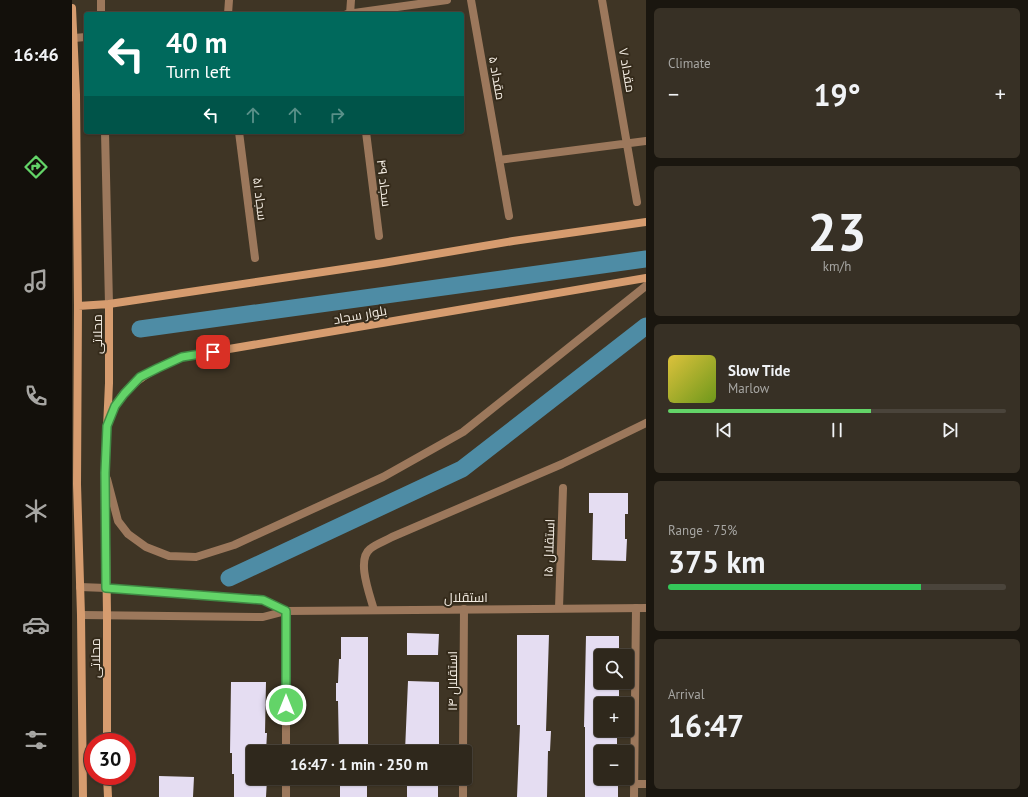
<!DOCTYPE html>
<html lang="en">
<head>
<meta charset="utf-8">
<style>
  :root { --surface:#2f281c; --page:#373025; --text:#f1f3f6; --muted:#a7a6a3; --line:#4a443b; --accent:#63d468 }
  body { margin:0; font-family:"PT Sans",Cairo,sans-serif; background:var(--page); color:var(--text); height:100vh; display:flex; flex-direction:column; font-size:15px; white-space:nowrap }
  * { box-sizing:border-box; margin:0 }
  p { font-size:13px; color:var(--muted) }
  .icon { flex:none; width:22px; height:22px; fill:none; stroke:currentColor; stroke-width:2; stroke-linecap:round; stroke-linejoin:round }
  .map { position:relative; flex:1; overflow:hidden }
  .side { display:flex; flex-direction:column; gap:8px; padding:8px; background:#1a160f; width:382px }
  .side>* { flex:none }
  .guide { position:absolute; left:12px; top:12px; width:380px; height:122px; border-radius:4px; box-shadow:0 1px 3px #0004,0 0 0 1px var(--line); background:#00695c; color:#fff; overflow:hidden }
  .fabs { position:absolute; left:522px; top:649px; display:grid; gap:8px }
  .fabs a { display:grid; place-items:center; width:40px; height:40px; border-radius:4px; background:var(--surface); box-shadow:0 1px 3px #0004,0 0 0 1px var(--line); font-size:20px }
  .speed { position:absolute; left:12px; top:733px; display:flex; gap:8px; font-size:20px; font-weight:700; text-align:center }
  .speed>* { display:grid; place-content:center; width:52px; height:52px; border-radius:50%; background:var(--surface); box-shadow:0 1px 3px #0004,0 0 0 1px var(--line); line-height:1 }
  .speed .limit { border:6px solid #d22; background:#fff; color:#111 }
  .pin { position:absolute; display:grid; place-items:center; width:34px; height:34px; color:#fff; margin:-17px; border-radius:8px; box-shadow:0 2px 6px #0006 }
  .me { position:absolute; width:44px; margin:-22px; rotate:0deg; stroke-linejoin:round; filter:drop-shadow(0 0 3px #0008) }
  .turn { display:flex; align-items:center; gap:14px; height:84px; padding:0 16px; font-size:18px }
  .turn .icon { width:52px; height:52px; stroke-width:2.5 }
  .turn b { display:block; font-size:28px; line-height:34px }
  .lanes { display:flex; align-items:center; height:38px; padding:0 16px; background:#0003; justify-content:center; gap:20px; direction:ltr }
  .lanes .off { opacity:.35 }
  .big { font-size:30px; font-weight:700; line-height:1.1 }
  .side .card { flex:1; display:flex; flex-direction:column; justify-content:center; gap:6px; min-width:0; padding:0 14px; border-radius:6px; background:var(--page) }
  .side .dial { align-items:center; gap:0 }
  .dial b { font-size:52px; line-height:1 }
  .song { display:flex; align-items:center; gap:12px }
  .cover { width:48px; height:48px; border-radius:6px; background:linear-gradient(135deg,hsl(50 70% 55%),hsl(80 70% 35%)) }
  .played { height:4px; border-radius:2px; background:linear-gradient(90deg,var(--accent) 60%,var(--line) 60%) }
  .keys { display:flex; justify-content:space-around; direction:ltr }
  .heat { display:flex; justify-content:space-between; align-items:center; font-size:22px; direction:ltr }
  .charge { height:6px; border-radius:3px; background:linear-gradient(90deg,#34c759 75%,var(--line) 0) }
  .trip { position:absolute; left:174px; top:745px; width:226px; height:40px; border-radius:4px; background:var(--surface); box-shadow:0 1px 3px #0004,0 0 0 1px var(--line); font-weight:700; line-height:40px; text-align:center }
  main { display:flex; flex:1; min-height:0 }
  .dock { display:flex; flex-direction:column; width:72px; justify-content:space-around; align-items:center; background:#13100b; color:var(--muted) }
  .dock .icon { width:28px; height:28px }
  .dock .current { color:var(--accent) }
  .dock b { font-size:18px; color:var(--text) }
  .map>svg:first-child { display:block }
</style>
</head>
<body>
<main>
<nav class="dock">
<b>16:46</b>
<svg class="icon current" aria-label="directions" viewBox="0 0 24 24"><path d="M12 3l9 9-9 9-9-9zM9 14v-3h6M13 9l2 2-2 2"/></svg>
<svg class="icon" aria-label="music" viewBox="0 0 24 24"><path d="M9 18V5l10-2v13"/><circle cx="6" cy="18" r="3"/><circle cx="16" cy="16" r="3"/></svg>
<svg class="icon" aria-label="phone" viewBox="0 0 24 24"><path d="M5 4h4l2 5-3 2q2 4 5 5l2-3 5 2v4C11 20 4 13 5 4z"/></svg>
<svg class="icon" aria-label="climate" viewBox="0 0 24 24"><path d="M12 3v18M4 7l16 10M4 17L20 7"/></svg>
<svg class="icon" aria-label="car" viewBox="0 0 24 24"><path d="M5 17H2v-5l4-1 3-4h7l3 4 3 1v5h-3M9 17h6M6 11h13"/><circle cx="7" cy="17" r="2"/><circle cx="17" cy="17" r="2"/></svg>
<svg class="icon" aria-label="filters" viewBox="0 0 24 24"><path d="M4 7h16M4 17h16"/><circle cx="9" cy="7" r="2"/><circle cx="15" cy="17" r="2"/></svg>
</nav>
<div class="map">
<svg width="574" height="797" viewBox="0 0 574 797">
  <rect width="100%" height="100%" fill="#3f3525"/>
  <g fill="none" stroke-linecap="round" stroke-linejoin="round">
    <!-- canal -->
    <path stroke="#4e8ca5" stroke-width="17" d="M 68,329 L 574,259
      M 157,578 L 390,469 L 574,326"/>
  </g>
  <!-- building -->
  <path fill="#e5ddf2" d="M 517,493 L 556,493 L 556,514 L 553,514 L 553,539 L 555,539 L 554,561 L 520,560 L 521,513 L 517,513 Z
    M 335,633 L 367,634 L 366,655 L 335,655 Z
    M 445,635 L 477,635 L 474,731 L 479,731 L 478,751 L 476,751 L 475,797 L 445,797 L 448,725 L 445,725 Z
    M 514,636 L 547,636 L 547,655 L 529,654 L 529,682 L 547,682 L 547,703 L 529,703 L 529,731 L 545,731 L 545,750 L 529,750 L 529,778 L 546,778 L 546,797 L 513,797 L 513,727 L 512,727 Z
    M 269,637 L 296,637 L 296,752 L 267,752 L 266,701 L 264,701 L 264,683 L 266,683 L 267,659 L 269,659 Z
    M 336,681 L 367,682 L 367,752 L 333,751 Z
    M 159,682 L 194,682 L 193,733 L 195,733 L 194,752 L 181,752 L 181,778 L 195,779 L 194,797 L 162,797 L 162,774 L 160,774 L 160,753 L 158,753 Z
    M 87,776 L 122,777 L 121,797 L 87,797 Z
    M 268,779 L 295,780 L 295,797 L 268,797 Z
    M 335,779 L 366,779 L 366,797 L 335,797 Z"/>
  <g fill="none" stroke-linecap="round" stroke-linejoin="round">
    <!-- minor -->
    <path stroke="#9c785c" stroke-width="8" d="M 399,0 L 437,216
      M 530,0 L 565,202
      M 156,14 L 157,0
      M 275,14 L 375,0
      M 278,14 L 279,0
      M 167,132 L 183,258
      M 294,132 L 307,236
      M 427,160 L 574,141
      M 35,479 L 46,521 L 56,534 L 74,547 L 97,556 L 124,557 L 162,545 L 311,477 L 391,432 L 574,286
      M 487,608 L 491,488
      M 302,610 C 298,595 284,560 298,549 C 304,544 313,541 320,537 L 490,464 L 574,423
      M 214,611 L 214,752
      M 391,752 L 392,609
      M 562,784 L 574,784
      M 214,797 L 214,778
      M 391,797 L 391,778
      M 562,797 L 564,608"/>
    <!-- tertiary -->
    <path stroke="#9c785c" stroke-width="8" d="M 29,0 L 29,14
      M 2,38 L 14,37
      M 33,132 L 37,304
      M 8,587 L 34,588 L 191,600 L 214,611
      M 9,615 L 191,617 L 214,611 L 574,608"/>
    <!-- secondary -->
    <path stroke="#d69c6f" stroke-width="8" d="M 0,8 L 4,95 L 6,306 L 5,484 L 9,615 L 11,797
      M 37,304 L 311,263 L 441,241 L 574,222
      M 6,306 L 37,304 L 37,383 L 33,473 L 35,614 L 35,742
      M 35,426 C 38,419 40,412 43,406 C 58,380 84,368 110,357 L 574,278
      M 35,776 L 36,797"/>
  </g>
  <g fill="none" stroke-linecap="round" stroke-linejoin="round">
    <!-- route casing -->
    <g stroke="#408a44" stroke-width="10">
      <path id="route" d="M 141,352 L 110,357 L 86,368 L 68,377 L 52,394 L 43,406 L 35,426 L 33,473 L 34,588 L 191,600 L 214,611 L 214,705"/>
    </g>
    <!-- route -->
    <use href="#route" stroke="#63d468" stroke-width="7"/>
  </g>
  <g text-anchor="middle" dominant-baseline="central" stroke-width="4" stroke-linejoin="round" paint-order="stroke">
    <!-- street labels -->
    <g font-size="13" fill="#f5eee4" stroke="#352b1b">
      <text transform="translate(555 70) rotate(80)">مقداد ۷</text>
      <text transform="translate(425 78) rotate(80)">مقداد ۵</text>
      <text transform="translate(312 183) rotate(83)">سجاد ۴۹</text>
      <text transform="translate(188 199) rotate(83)">سجاد ۵۱</text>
      <text transform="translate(288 315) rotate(-10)">بلوار سجاد</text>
      <text transform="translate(25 334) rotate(-90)">محلاتی</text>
      <text transform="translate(477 548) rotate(-88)">استقلال ۱۵</text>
      <text x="394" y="597">استقلال</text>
      <text transform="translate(23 658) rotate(-90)">محلاتی</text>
      <text transform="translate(380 681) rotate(-90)">استقلال ۱۴</text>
    </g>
  </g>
</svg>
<div class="fabs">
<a><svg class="icon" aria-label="search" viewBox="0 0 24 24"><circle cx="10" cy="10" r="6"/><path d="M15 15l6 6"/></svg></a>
<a>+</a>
<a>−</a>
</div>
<div class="speed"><div class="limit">30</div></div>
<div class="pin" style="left:141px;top:352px;background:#d93025"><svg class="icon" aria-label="arrive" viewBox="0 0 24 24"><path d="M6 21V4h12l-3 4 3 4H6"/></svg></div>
<svg class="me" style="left:214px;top:705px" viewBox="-20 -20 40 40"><circle r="17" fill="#63d468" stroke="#fff" stroke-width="3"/><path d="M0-11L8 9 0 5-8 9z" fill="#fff"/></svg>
<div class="trip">16:47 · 1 min · 250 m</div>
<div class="guide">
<div class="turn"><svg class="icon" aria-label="left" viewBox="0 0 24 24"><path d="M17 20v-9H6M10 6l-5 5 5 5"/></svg><div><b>40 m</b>Turn left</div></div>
<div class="lanes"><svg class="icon" aria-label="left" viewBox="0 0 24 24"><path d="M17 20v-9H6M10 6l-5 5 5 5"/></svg><svg class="icon off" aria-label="ahead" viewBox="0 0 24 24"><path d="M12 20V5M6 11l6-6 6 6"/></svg><svg class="icon off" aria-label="ahead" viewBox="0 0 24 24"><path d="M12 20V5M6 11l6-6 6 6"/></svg><svg class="icon off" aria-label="right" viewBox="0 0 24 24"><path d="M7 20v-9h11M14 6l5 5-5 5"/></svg></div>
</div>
</div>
<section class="side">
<div class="card"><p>Climate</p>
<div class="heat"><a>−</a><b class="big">19°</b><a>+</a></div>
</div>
<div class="card dial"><b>23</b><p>km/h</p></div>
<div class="card">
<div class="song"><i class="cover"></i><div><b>Slow Tide</b><p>Marlow</p></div></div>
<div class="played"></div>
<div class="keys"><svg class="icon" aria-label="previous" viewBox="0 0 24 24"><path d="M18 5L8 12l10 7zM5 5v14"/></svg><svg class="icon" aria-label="pause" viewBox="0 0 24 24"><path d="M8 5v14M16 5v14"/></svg><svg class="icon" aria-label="next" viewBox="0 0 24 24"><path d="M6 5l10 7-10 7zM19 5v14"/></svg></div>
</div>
<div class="card"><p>Range · 75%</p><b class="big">375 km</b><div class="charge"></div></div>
<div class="card"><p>Arrival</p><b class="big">16:47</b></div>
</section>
</main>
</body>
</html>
